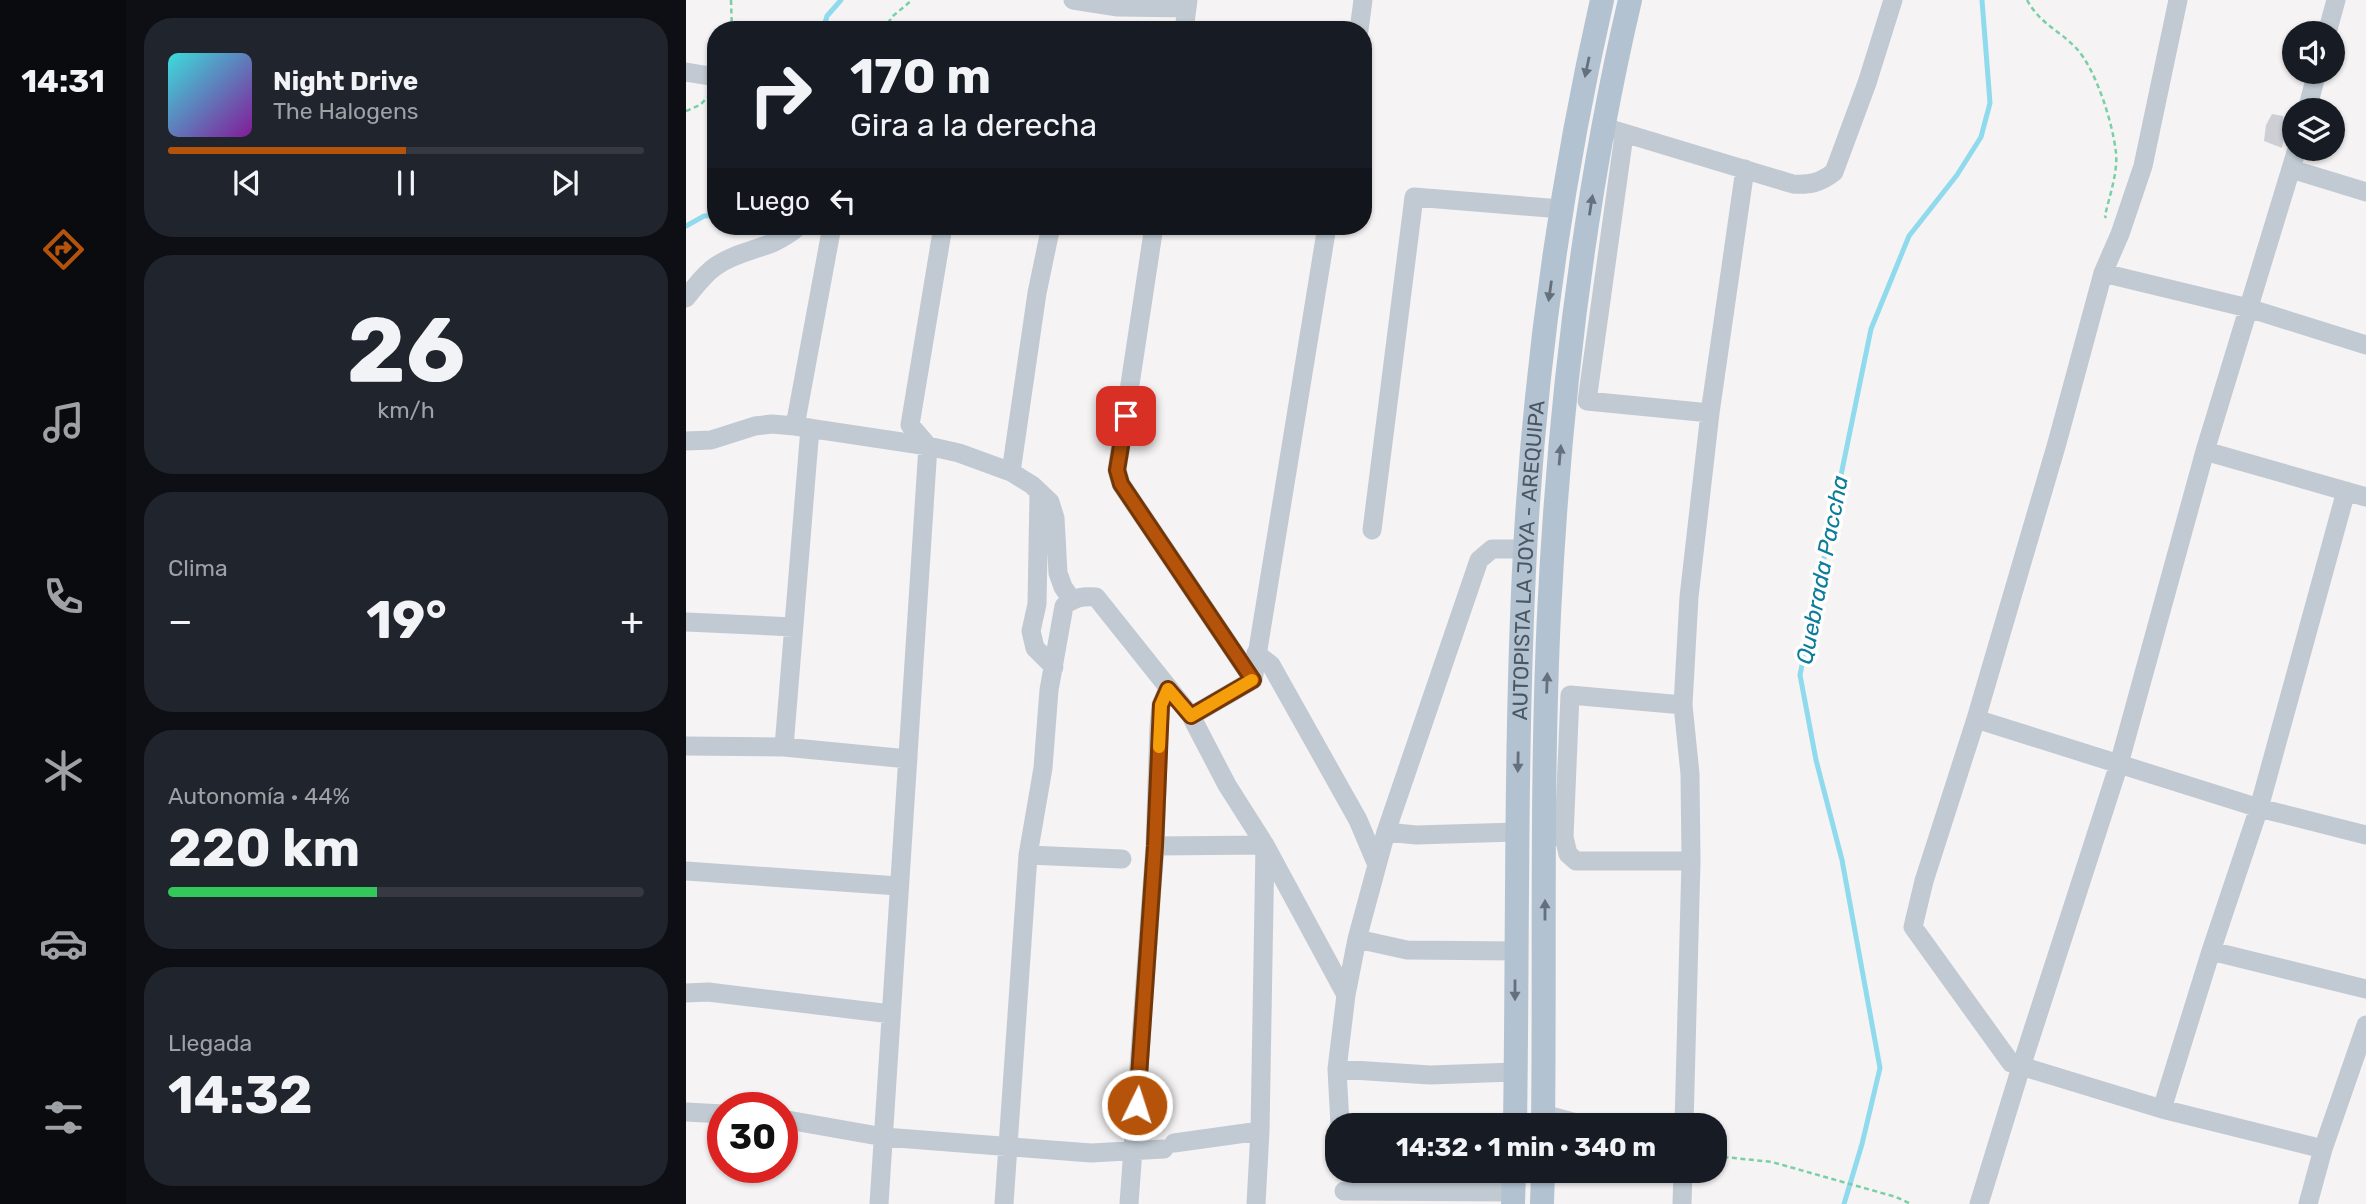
<!DOCTYPE html>
<html lang="es">
<head>
<meta charset="utf-8">
<style>
  :root { --surface:#171b24; --page:#20242c; --text:#f1f3f6; --muted:#9ea1a6; --line:#363941; --accent:#b45309 }
  body { margin:0; font-family:Rubik,sans-serif; background:var(--page); color:var(--text); height:100vh; display:flex; flex-direction:column; font-size:26px; white-space:nowrap }
  * { box-sizing:border-box; margin:0 }
  p { font-size:23px; color:var(--muted) }
  .icon { flex:none; width:38px; height:38px; fill:none; stroke:currentColor; stroke-width:2; stroke-linecap:round; stroke-linejoin:round }
  .map { position:relative; flex:1; overflow:hidden }
  .sheet { display:flex; flex-direction:column; gap:18px; padding:18px; background:#0d0f14; width:560px }
  .sheet>* { flex:none }
  .banner { position:absolute; left:21px; top:21px; width:665px; height:214px; border-radius:28px; box-shadow:0 2px 5px #0004; background:#171b24; color:var(--text); overflow:hidden }
  .tools { position:absolute; left:1596px; top:21px; display:grid; gap:14px }
  .tools a { display:grid; place-items:center; width:63px; height:63px; border-radius:50%; background:var(--surface); box-shadow:0 2px 5px #0004; font-size:35px }
  .speed { position:absolute; left:21px; top:1092px; display:flex; gap:14px; font-size:35px; font-weight:700; text-align:center }
  .speed>* { display:grid; place-content:center; width:91px; height:91px; border-radius:50%; background:var(--surface); box-shadow:0 2px 5px #0004; line-height:1 }
  .speed .limit { border:10px solid #d22; background:#fff; color:#111 }
  .pin { position:absolute; display:grid; place-items:center; width:60px; height:60px; color:#fff; margin:-30px; border-radius:14px; box-shadow:0 4px 10px #0006 }
  .me { position:absolute; width:77px; margin:-38px; rotate:4deg; stroke-linejoin:round; filter:drop-shadow(0 0 5px #0008) }
  .turn { display:flex; align-items:center; gap:24px; height:147px; padding:0 28px; font-size:32px }
  .turn .icon { width:91px; height:91px; stroke-width:2.5 }
  .turn b { display:block; font-size:49px; line-height:60px }
  .then { display:flex; align-items:center; height:66px; padding:0 28px; background:#0003; gap:14px; font-size:26px }
  .big { font-size:52px; font-weight:700; line-height:1.1 }
  .sheet .card { flex:1; display:flex; flex-direction:column; justify-content:center; gap:10px; min-width:0; padding:0 24px; border-radius:28px; background:var(--page) }
  .sheet .dial { align-items:center; gap:0 }
  .dial b { font-size:91px; line-height:1 }
  .song { display:flex; align-items:center; gap:21px }
  .cover { width:84px; height:84px; border-radius:10px; background:linear-gradient(135deg,hsl(180 70% 55%),hsl(290 70% 35%)) }
  .played { height:7px; border-radius:4px; background:linear-gradient(90deg,var(--accent) 50%,var(--line) 50%) }
  .keys { display:flex; justify-content:space-around; direction:ltr }
  .heat { display:flex; justify-content:space-between; align-items:center; font-size:38px; direction:ltr }
  .charge { height:10px; border-radius:5px; background:linear-gradient(90deg,#34c759 44%,var(--line) 0) }
  .trip { position:absolute; left:639px; top:1113px; width:402px; height:70px; border-radius:28px; background:var(--surface); box-shadow:0 2px 5px #0004; font-weight:700; line-height:70px; text-align:center }
  main { display:flex; flex:1; min-height:0 }
  .tabs { display:flex; flex-direction:column; width:126px; justify-content:space-around; align-items:center; background:#090b0e; color:var(--muted) }
  .tabs .icon { width:49px; height:49px }
  .tabs .on { color:var(--accent) }
  .tabs b { font-size:32px; color:var(--text) }
  .map>svg:first-child { display:block }
</style>
</head>
<body>
<main>
<nav class="tabs">
<b>14:31</b>
<svg class="icon on" aria-label="directions" viewBox="0 0 24 24"><path d="M12 3l9 9-9 9-9-9zM9 14v-3h6M13 9l2 2-2 2"/></svg>
<svg class="icon" aria-label="music" viewBox="0 0 24 24"><path d="M9 18V5l10-2v13"/><circle cx="6" cy="18" r="3"/><circle cx="16" cy="16" r="3"/></svg>
<svg class="icon" aria-label="phone" viewBox="0 0 24 24"><path d="M5 4h4l2 5-3 2q2 4 5 5l2-3 5 2v4C11 20 4 13 5 4z"/></svg>
<svg class="icon" aria-label="climate" viewBox="0 0 24 24"><path d="M12 3v18M4 7l16 10M4 17L20 7"/></svg>
<svg class="icon" aria-label="car" viewBox="0 0 24 24"><path d="M5 17H2v-5l4-1 3-4h7l3 4 3 1v5h-3M9 17h6M6 11h13"/><circle cx="7" cy="17" r="2"/><circle cx="17" cy="17" r="2"/></svg>
<svg class="icon" aria-label="filters" viewBox="0 0 24 24"><path d="M4 7h16M4 17h16"/><circle cx="9" cy="7" r="2"/><circle cx="15" cy="17" r="2"/></svg>
</nav>
<section class="sheet">
<div class="card">
<div class="song"><i class="cover"></i><div><b>Night Drive</b><p>The Halogens</p></div></div>
<div class="played"></div>
<div class="keys"><svg class="icon" aria-label="previous" viewBox="0 0 24 24"><path d="M18 5L8 12l10 7zM5 5v14"/></svg><svg class="icon" aria-label="pause" viewBox="0 0 24 24"><path d="M8 5v14M16 5v14"/></svg><svg class="icon" aria-label="next" viewBox="0 0 24 24"><path d="M6 5l10 7-10 7zM19 5v14"/></svg></div>
</div>
<div class="card dial"><b>26</b><p>km/h</p></div>
<div class="card"><p>Clima</p>
<div class="heat"><a>−</a><b class="big">19°</b><a>+</a></div>
</div>
<div class="card"><p>Autonomía · 44%</p><b class="big">220 km</b><div class="charge"></div></div>
<div class="card"><p>Llegada</p><b class="big">14:32</b></div>
</section>
<div class="map">
<svg width="1680" height="1204" viewBox="0 0 1680 1204">
  <rect width="100%" height="100%" fill="#f5f3f3"/>
  <g fill="none" stroke-linecap="round" stroke-linejoin="round">
    <!-- stream -->
    <path stroke="#90daee" stroke-width="5" d="M 137,30 L 141,16 L 155,0
      M 0,226 L 18,216 L 30,215
      M 1158,1204 L 1176,1144 L 1194,1068 L 1156,860 L 1130,760 L 1114,675 L 1185,329 L 1223,236 L 1271,175 L 1295,137 L 1304,103 L 1296,0"/>
  </g>
  <!-- building -->
  <path fill="#cdcfd5" d="M 1586,114 L 1597,116 L 1600,128 L 1596,148 L 1578,141 L 1580,125 Z"/>
  <g fill="none" stroke-linecap="round" stroke-linejoin="round">
    <!-- path -->
    <path stroke="#7ad0a6" stroke-width="2.5" stroke-dasharray="5 3.5" stroke-linecap="butt" d="M 45,0 L 46,30
      M 1341,0 C 1355,25 1372,29 1390,48 C 1410,69 1427,124 1430,153 C 1432,173 1423,197 1419,216 L 1420,218
      M 197,30 L 207,16 L 226,0
      M 0,111 L 14,105 L 26,93
      M 1029,1156 L 1086,1162 L 1210,1197 L 1225,1204"/>
    <!-- minor -->
    <path stroke="#c1cad2" stroke-width="19" d="M 387,0 L 432,7 L 501,8
      M 1492,0 L 1457,166 L 1434,234 L 1417,273 L 1371,443 L 1290,719 L 1238,881 L 1227,927 L 1325,1063 L 1476,1109 L 1637,1149
      M 498,30 L 502,0
      M 673,30 L 677,0
      M 1641,33 L 1650,0
      M 0,72 L 30,77
      M 1621,110 L 1631,72
      M 918,127 L 1107,184 C 1124,185 1134,183 1148,172 L 1181,83 L 1207,0
      M 938,135 L 901,401 L 1024,413
      M 1605,169 L 1680,192
      M 468,226 L 431,470 L 435,484 L 567,680
      M 1417,273 L 1562,308 L 1680,345
      M 0,298 C 9,287 18,274 30,266 C 58,247 85,251 113,226
      M 109,426 L 146,226
      M 0,441 L 25,440 L 69,426 L 86,424 L 109,426 L 242,446 L 273,453 L 325,472 L 346,485 L 364,502 L 369,518 L 372,573 L 377,587 L 386,600
      M 1519,451 L 1680,497
      M 325,472 L 351,293 L 365,226
      M 353,494 L 351,604 L 345,631 L 349,648 L 368,667
      M 686,530 L 728,197 L 875,209
      M 0,622 L 108,627
      M 570,653 L 585,665 L 672,820 L 691,865
      M 567,680 L 641,226
      M 505,716 L 567,680
      M 1290,719 L 1573,808 L 1680,835
      M 0,746 L 98,747 L 222,759
      M 98,747 L 124,428
      M 700,832 L 730,835 L 831,832
      M 867,836 L 878,837 L 882,854 L 890,861 L 1005,861
      M 878,837 L 884,695 L 997,705
      M 469,846 L 579,845 L 574,1131 L 570,1204
      M 342,855 L 436,859
      M 0,871 L 212,886
      M 671,939 L 721,950 L 829,951
      M 1525,951 L 1680,989
      M 0,993 L 22,992 L 205,1014
      M 651,1069 L 744,1075 L 829,1072
      M 1476,1109 L 1525,951 L 1573,808 L 1660,491
      M 0,1112 L 37,1114
      M 857,1114 L 898,1125
      M 96,1119 L 198,1137 L 405,1153 L 478,1149
      M 654,1125 L 651,1069 L 660,995 L 671,939 L 700,832 L 793,560 L 806,549 L 839,549
      M 998,1125 L 1005,861 L 1004,774 L 997,705 L 1003,597 L 1024,413 L 1059,169
      M 488,1143 L 574,1131
      M 658,1191 L 827,1192
      M 193,1204 L 242,446 L 224,425 L 257,226
      M 318,1204 L 342,855 L 357,768 L 363,690 L 378,606 C 389,597 397,596 410,597 L 505,716 L 541,785 L 579,845 L 660,995
      M 443,1204 L 469,846 L 473,727 L 475,705 L 482,689
      M 996,1204 L 997,1171
      M 1293,1204 L 1335,1067 L 1433,764 L 1519,451 L 1611,149
      M 1622,1204 L 1637,1149 L 1680,1025"/>
    <!-- major -->
    <g stroke="#b3c2d1" stroke-width="24">
      <path id="s1" d="M 829,1125 C 832,934 829,742 839,551 C 849,366 875,181 916,0"/>
      <path d="M 857,1125 C 859,955 855,784 863,614 C 873,408 897,200 944,0"/>
      <path d="M 827,1204 L 828,1171"/>
      <path d="M 856,1204 L 857,1171"/>
    </g>
  </g>
  <!-- one-way arrows -->
  <defs><path id="oneway-solid" d="M-6-.8H1V-3.2L6.5 0L1 3.2V.8H-6Z" transform="scale(1.75)"/></defs>
  <g fill="#64717d">
    <use href="#oneway-solid" transform="translate(901 67) rotate(102)"/>
    <use href="#oneway-solid" transform="translate(905 205) rotate(-81)"/>
    <use href="#oneway-solid" transform="translate(864 291) rotate(98)"/>
    <use href="#oneway-solid" transform="translate(874 455) rotate(-85)"/>
    <use href="#oneway-solid" transform="translate(861 683) rotate(-88)"/>
    <use href="#oneway-solid" transform="translate(832 762) rotate(91)"/>
    <use href="#oneway-solid" transform="translate(859 910) rotate(-90)"/>
    <use href="#oneway-solid" transform="translate(829 990) rotate(90)"/>
  </g>
  <g fill="none" stroke-linecap="round" stroke-linejoin="round">
    <!-- route casing -->
    <g stroke="#753606" stroke-width="18">
      <path id="route" d="M 440,416 L 431,470 L 435,484 L 567,680 L 505,716 L 482,689 L 475,705 L 469,846 L 451,1105"/>
    </g>
    <!-- route -->
    <use href="#route" stroke="#b45309" stroke-width="12"/>
    <!-- slow -->
    <path stroke="#f59e0b" stroke-width="12" d="M 473,747 L 475,705 L 482,689 L 505,716 L 566,680"/>
  </g>
  <g text-anchor="middle" dominant-baseline="central" stroke-width="7" stroke-linejoin="round" paint-order="stroke">
    <!-- street labels -->
    <g font-size="21" fill="#4a5661" stroke="#fff">
      <text stroke="none"><textPath href="#s1" startOffset="565">AUTOPISTA LA JOYA - AREQUIPA</textPath></text>
    </g>
    <!-- water labels -->
    <g font-size="23" font-style="italic" fill="#0c7c9b" stroke="#fff">
      <text transform="translate(1136 570) rotate(-79)">Quebrada Paccha</text>
    </g>
  </g>
</svg>
<div class="tools">
<a><svg class="icon" aria-label="sound" viewBox="0 0 24 24"><path d="M4 9h4l5-4v14l-5-4H4zM17 9q2 3 0 6"/></svg></a>
<a><svg class="icon" aria-label="layers" viewBox="0 0 24 24"><path d="M12 4l9 5-9 5-9-5zM3 14l9 5 9-5"/></svg></a>
</div>
<div class="speed"><div class="limit">30</div></div>
<div class="pin" style="left:440px;top:416px;background:#d93025"><svg class="icon" aria-label="arrive" viewBox="0 0 24 24"><path d="M6 21V4h12l-3 4 3 4H6"/></svg></div>
<svg class="me" style="left:451px;top:1105px" viewBox="-20 -20 40 40"><circle r="17" fill="#b45309" stroke="#fff" stroke-width="3"/><path d="M0-11L8 9 0 5-8 9z" fill="#fff"/></svg>
<div class="trip">14:32 · 1 min · 340 m</div>
<div class="banner">
<div class="turn"><svg class="icon" aria-label="right" viewBox="0 0 24 24"><path d="M7 20v-9h11M14 6l5 5-5 5"/></svg><div><b>170 m</b>Gira a la derecha</div></div>
<div class="then">Luego<svg class="icon" aria-label="left" viewBox="0 0 24 24"><path d="M17 20v-9H6M10 6l-5 5 5 5"/></svg></div>
</div>
</div>
</main>
</body>
</html>
